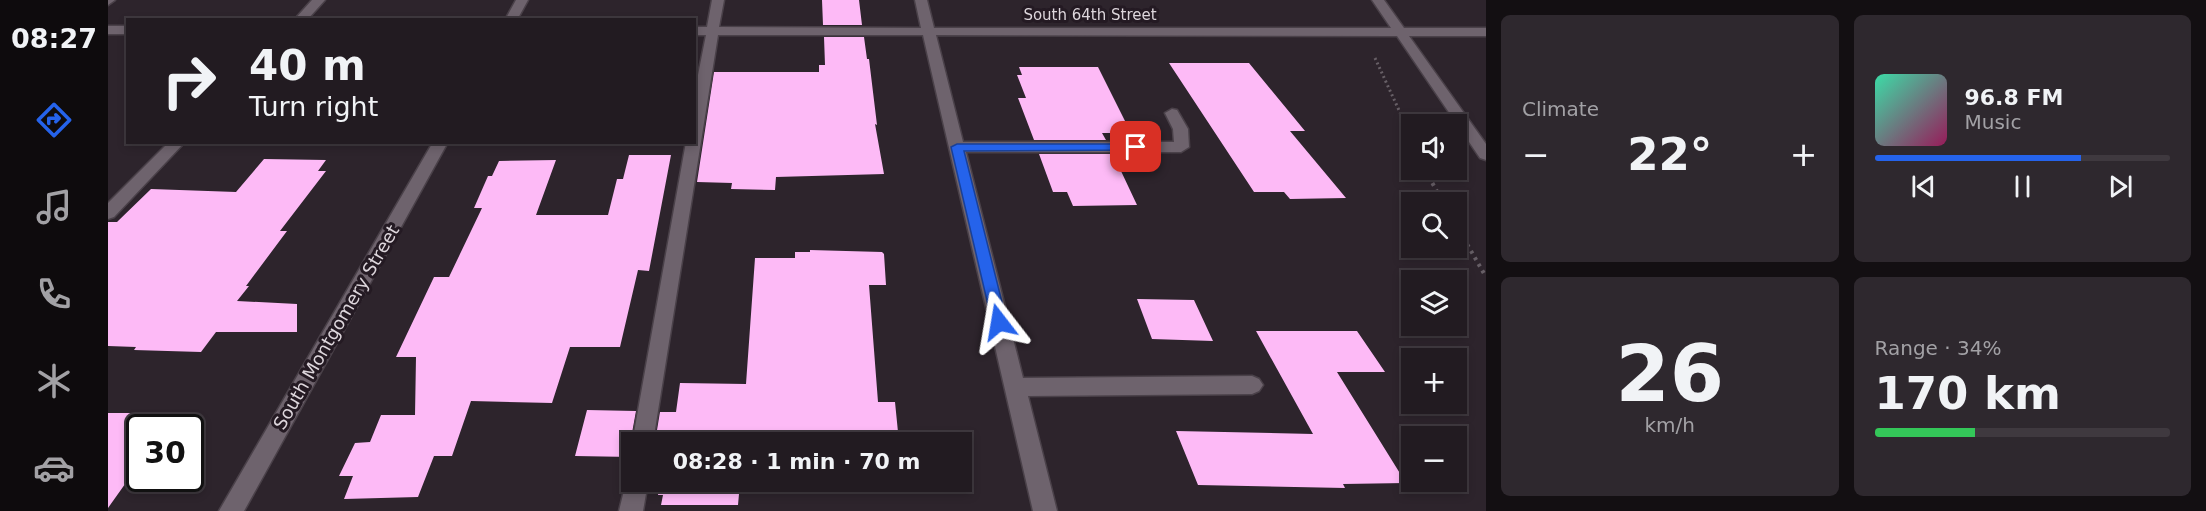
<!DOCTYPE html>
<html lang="en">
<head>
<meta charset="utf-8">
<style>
  :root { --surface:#221b21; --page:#2e282e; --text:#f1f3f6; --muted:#a2a1a5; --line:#3f393f; --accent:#2563eb }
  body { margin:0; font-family:"DejaVu Sans",sans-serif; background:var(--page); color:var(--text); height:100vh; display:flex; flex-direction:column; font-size:22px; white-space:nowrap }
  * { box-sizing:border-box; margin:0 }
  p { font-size:20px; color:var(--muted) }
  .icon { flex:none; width:33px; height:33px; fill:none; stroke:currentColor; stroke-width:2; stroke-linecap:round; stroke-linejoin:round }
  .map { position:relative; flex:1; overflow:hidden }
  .panel { display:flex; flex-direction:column; gap:15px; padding:15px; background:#130f12; width:720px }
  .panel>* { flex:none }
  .top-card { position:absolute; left:18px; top:18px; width:570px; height:126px; border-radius:0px; box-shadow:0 3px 9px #0003,0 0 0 2px var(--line); background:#221b21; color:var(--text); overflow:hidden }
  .controls { position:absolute; left:1293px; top:114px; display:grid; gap:12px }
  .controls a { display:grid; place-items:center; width:66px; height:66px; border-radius:0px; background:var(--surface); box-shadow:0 3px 9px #0003,0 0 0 2px var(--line); font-size:30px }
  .speed { position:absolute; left:18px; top:414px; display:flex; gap:12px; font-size:30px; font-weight:700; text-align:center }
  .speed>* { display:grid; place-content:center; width:78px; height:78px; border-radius:50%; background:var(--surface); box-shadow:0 3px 9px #0003,0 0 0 2px var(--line); line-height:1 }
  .speed .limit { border:3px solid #111; border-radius:9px; background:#fff; color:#111 }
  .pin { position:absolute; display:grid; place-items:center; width:51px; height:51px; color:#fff; margin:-26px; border-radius:12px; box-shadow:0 3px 9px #0006 }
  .me { position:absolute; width:66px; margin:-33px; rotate:346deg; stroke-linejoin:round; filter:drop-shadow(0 0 4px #0008) }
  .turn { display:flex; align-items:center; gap:21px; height:126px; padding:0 24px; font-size:27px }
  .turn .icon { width:78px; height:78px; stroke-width:2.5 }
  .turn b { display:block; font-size:42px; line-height:51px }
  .big { font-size:45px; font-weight:700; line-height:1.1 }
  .panel .widget { flex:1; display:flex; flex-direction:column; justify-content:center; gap:9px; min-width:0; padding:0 21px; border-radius:9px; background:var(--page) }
  .panel .dial { align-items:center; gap:0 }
  .dial b { font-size:78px; line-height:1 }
  .song { display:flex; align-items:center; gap:18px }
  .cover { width:72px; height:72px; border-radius:9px; background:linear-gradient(135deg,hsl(160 70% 55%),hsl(330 70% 35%)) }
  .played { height:6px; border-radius:3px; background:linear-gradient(90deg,var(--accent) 70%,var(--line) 70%) }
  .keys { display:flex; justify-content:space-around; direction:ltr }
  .heat { display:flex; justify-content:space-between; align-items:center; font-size:33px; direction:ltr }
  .charge { height:9px; border-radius:4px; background:linear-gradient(90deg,#34c759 34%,var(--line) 0) }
  .panel .tiles { flex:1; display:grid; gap:15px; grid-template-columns:repeat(2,1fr) }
  .trip { position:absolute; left:513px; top:432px; width:351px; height:60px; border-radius:0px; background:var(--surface); box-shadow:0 3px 9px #0003,0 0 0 2px var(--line); font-weight:700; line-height:60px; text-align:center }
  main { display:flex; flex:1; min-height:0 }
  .dock { display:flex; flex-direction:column; width:108px; justify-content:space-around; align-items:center; background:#0e0b0d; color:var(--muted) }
  .dock .icon { width:42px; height:42px }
  .dock .active { color:var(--accent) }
  .dock b { font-size:27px; color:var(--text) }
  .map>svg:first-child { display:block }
</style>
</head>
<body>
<main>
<nav class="dock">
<b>08:27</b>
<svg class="icon active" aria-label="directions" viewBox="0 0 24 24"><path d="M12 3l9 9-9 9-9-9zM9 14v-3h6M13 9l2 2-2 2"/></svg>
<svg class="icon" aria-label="music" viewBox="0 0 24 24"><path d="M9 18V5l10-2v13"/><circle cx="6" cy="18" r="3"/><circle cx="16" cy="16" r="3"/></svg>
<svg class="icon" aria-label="phone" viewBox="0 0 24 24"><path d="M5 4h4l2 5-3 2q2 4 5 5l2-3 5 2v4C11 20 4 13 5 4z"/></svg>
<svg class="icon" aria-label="climate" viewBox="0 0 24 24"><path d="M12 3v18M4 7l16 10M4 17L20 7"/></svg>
<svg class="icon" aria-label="car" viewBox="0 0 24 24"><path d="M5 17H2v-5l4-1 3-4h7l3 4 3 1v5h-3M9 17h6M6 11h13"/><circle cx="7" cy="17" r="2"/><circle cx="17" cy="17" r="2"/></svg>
</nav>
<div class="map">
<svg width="1378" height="511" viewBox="0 0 1378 511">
  <rect width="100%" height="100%" fill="#2d242c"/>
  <!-- building -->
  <path fill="#fdbaf6" d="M 714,0 L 751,0 L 754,25 L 715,25 Z
    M 716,37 L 756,37 L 759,59 L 761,59 L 769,125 L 767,124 L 776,174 L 668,177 L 667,190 L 623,189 L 624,183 L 589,182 L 606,72 L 711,72 L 711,65 L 717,65 Z
    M 1061,63 L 1141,63 L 1197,131 L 1182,131 L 1238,198 L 1182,199 L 1176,192 L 1146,192 Z
    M 911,67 L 990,67 L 1023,133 L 994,133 L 998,140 L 926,140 L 910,98 L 918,98 L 909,75 L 914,75 Z
    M 931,154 L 1005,154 L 1029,205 L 965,206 L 959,192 L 945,192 Z
    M 521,155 L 563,155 L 541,271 L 530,270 L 512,347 L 462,347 L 444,403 L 363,401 L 344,456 L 326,456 L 310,497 L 236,499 L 245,476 L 231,476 L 247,443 L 262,442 L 273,415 L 307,415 L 308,357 L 288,357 L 326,277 L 341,277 L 374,208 L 366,208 L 380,176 L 384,176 L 391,161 L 448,160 L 428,215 L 500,215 L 509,179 L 515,179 Z
    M 156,159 L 218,160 L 210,171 L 218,171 L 172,231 L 179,231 L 138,286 L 141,286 L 129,301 L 189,304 L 189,332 L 108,332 L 93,352 L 26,350 L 28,347 L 0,346 L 0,222 L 9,222 L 43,189 L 128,192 Z
    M 702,250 L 774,252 L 776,254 L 778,285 L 761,285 L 770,402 L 787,402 L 791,442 L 547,442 L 552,412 L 568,412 L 572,383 L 638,384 L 647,258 L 687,258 L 687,252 L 702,252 Z
    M 1029,299 L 1086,300 L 1105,341 L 1044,339 Z
    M 1148,331 L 1249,331 L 1277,372 L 1229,372 L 1298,483 L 1235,484 L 1237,488 L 1090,485 L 1068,431 L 1205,434 Z
    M 479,410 L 528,411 L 522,444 L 524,457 L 467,456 Z
    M 0,413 L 48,413 L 38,428 L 32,428 L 32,463 L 0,508 Z
    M 552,482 L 640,482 L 639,494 L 631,494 L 630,505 L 553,505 L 555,495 L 550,495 Z"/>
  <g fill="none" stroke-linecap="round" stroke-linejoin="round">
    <!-- minor casing -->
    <g stroke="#4a4149" stroke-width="3">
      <path id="minor" d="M 0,0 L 7,0 L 0,5 Z
        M 204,0 L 217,0 L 199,20 L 186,20 Z
        M 408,0 L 420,0 L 409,20 L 397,20 Z
        M 604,0 L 616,0 L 611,27 L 813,28 L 807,0 L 819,0 L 826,28 L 1283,28 L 1264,0 L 1276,0 L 1296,28 L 1378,28 L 1378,36 L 1301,36 L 1378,144 L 1378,160 L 1372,158 L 1289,36 L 828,35 L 855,142 L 1066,142 L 1065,129 L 1057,113 L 1064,109 L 1069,110 L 1080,129 L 1081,147 L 1073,152 L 858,152 L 915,378 L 1144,376 L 1151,379 L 1155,385 L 1151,391 L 1144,394 L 920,396 L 949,511 L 925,511 L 815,35 L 610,35 L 545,442 L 524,444 L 578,142 L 586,142 L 586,95 L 598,35 L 586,35 L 586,27 L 599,27 Z
        M 0,26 L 20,26 L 20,34 L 0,34 Z
        M 61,142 L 77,142 L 6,217 L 0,219 L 0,203 Z
        M 325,142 L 340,142 L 136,511 L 111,511 Z
        M 524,473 L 524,482 L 540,482 L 535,511 L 511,511 L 520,474 Z"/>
    </g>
    <!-- path-far1 -->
    <path stroke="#675f66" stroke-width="3" stroke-dasharray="2 3" stroke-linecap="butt" d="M 1267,58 L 1301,132"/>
    <!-- path -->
    <path stroke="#675f66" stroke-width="4" stroke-dasharray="3 4.5" stroke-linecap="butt" d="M 1300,131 L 1304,140
      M 1317,170 L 1335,202
      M 1348,225 L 1378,277"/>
    <!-- minor -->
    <use href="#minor" fill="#6e636d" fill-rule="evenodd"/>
  </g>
  <!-- route -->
  <path fill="#2563eb" stroke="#184099" stroke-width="1.5" d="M 849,144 L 1028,144 L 1034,147 L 1028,150 L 856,151 L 899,322 L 896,326 L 886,326 L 884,322 L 843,147 Z"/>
  <g text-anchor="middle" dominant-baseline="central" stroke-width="6" stroke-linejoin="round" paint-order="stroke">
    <!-- far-street labels -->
    <g font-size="15" fill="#ddd6dc" stroke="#241a23">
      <text x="982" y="15">South 64th Street</text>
    </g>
    <!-- street labels -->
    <g font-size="18" fill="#ddd6dc" stroke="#241a23">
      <text transform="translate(228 327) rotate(-60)">South Montgomery Street</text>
    </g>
  </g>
</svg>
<div class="controls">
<a><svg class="icon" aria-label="sound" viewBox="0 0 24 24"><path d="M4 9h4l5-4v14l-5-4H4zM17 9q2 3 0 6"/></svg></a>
<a><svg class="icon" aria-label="search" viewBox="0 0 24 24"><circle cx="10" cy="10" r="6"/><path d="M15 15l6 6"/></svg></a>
<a><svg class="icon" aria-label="layers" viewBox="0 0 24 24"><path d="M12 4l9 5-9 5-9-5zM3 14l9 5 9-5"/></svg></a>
<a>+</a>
<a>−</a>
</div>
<div class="speed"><div class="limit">30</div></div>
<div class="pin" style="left:1028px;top:147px;background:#d93025"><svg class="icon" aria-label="arrive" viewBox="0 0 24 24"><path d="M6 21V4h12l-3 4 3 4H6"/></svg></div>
<svg class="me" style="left:891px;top:322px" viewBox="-20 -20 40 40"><path d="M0-17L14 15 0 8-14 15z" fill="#2563eb" stroke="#fff" stroke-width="4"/></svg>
<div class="trip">08:28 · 1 min · 70 m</div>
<div class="top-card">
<div class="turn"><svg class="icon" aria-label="right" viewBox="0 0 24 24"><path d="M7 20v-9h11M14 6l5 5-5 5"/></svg><div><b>40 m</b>Turn right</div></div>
</div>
</div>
<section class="panel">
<div class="tiles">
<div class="widget"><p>Climate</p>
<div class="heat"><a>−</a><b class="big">22°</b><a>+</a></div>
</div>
<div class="widget">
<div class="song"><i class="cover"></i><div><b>96.8 FM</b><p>Music</p></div></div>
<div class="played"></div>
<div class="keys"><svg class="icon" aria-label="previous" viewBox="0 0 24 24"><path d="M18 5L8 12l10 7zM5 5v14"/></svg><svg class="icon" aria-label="pause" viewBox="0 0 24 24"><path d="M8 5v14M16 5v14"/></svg><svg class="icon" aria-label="next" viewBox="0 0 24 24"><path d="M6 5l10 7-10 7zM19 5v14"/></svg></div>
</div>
<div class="widget dial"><b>26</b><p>km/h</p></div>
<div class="widget"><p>Range · 34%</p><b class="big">170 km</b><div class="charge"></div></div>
</div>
</section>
</main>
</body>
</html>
